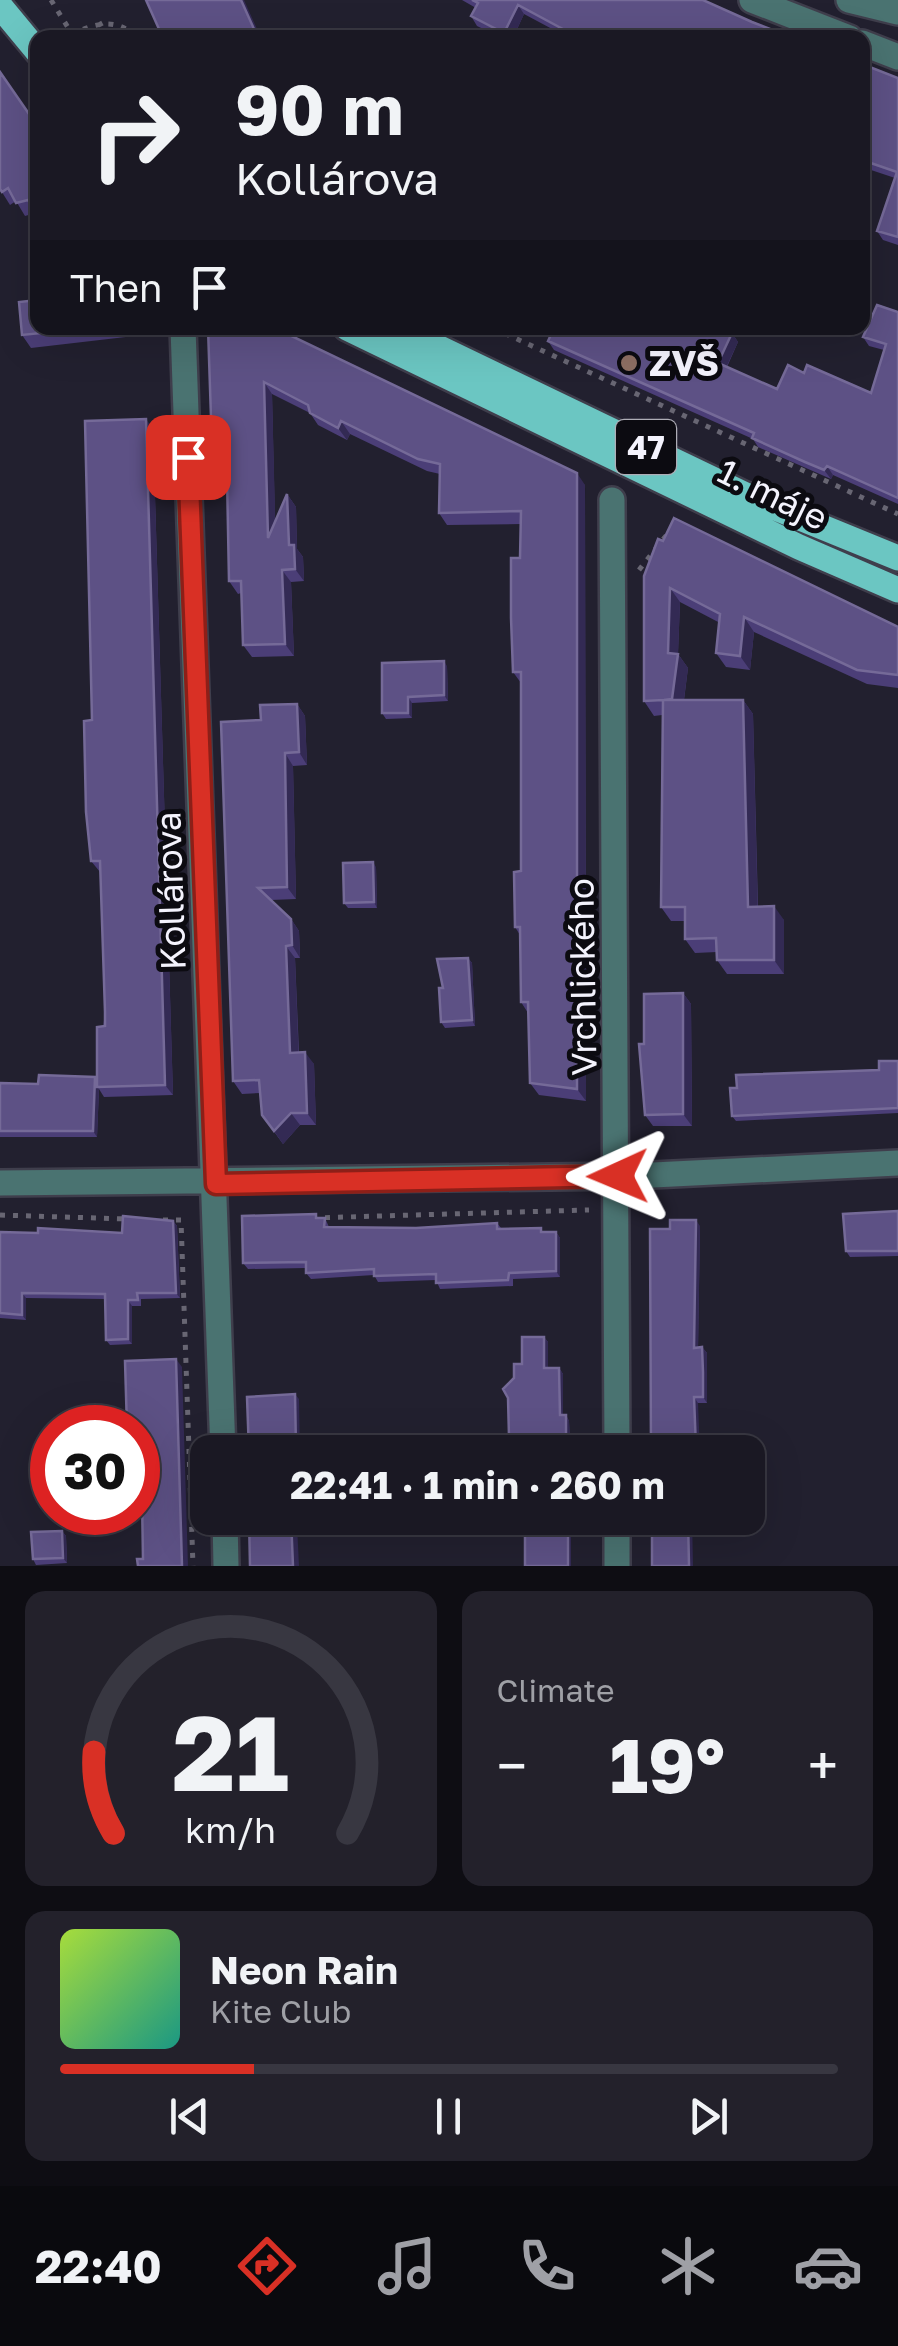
<!DOCTYPE html>
<html lang="en">
<head>
<meta charset="utf-8">
<style>
  :root { --surface:#1a1823; --page:#23212b; --text:#f1f3f6; --muted:#9fa0a6; --line:#383741; --accent:#d93025 }
  body { margin:0; font-family:"Golos Text",sans-serif; background:var(--page); color:var(--text); height:100vh; display:flex; flex-direction:column; font-size:38px; white-space:nowrap }
  * { box-sizing:border-box; margin:0 }
  p { font-size:32px; color:var(--muted) }
  .icon { flex:none; width:55px; height:55px; fill:none; stroke:currentColor; stroke-width:2; stroke-linecap:round; stroke-linejoin:round }
  .map { position:relative; height:1566px; overflow:hidden }
  .panel { display:flex; flex-direction:column; gap:25px; padding:25px; background:#0e0d13; flex:1 }
  .panel>* { flex:none }
  .banner { position:absolute; left:30px; top:30px; width:840px; height:305px; border-radius:20px; box-shadow:0 10px 40px #0002,0 0 0 2px var(--line); background:#1a1823; color:var(--text); overflow:hidden }
  .speed { position:absolute; left:30px; top:1405px; display:flex; gap:20px; font-size:50px; font-weight:700; text-align:center }
  .speed>* { display:grid; place-content:center; width:130px; height:130px; border-radius:50%; background:var(--surface); box-shadow:0 10px 40px #0002,0 0 0 2px var(--line); line-height:1 }
  .speed .limit { border:15px solid #d22; background:#fff; color:#111 }
  .pin { position:absolute; display:grid; place-items:center; width:85px; height:85px; color:#fff; margin:-42px; border-radius:20px; box-shadow:0 5px 15px #0006 }
  .me { position:absolute; width:110px; margin:-55px; rotate:269deg; stroke-linejoin:round; filter:drop-shadow(0 0 8px #0008) }
  .turn { display:flex; align-items:center; gap:35px; height:210px; padding:0 40px; font-size:45px }
  .turn .icon { width:130px; height:130px; stroke-width:2.5 }
  .turn b { display:block; font-size:70px; line-height:85px }
  .then { display:flex; align-items:center; height:95px; padding:0 40px; background:#0003; gap:20px; font-size:38px }
  .big { font-size:75px; font-weight:700; line-height:1.1 }
  .panel .tile { flex:1; display:flex; flex-direction:column; justify-content:center; gap:15px; min-width:0; padding:0 35px; border-radius:20px; background:var(--page) }
  .panel .dial { align-items:center; gap:0 }
  .dial svg { height:260px; overflow:visible; fill:none; stroke:var(--line); stroke-width:7; stroke-linecap:round; text-anchor:middle }
  .dial text { fill:var(--text); stroke:none }
  .song { display:flex; align-items:center; gap:30px }
  .cover { width:120px; height:120px; border-radius:15px; background:linear-gradient(135deg,hsl(80 70% 55%),hsl(170 70% 35%)) }
  .played { height:10px; border-radius:5px; background:linear-gradient(90deg,var(--accent) 25%,var(--line) 25%) }
  .keys { display:flex; justify-content:space-around; direction:ltr }
  .heat { display:flex; justify-content:space-between; align-items:center; font-size:55px; direction:ltr }
  .panel .tiles { flex:1; display:grid; gap:25px; grid-template-columns:1fr 1fr }
  .tile:last-child { grid-column:span 2 }
  .trip { position:absolute; left:190px; top:1435px; width:575px; height:100px; border-radius:20px; background:var(--surface); box-shadow:0 10px 40px #0002,0 0 0 2px var(--line); font-weight:700; line-height:100px; text-align:center }
  .tabs { display:flex; height:160px; justify-content:space-around; align-items:center; background:#0a0a0e; color:var(--muted) }
  .tabs .icon { width:70px; height:70px }
  .tabs .selected { color:var(--accent) }
  .tabs b { font-size:45px; color:var(--text) }
  .map>svg:first-child { display:block }
</style>
</head>
<body>
<div class="map">
<svg width="898" height="1566" viewBox="0 0 898 1566">
  <rect width="100%" height="100%" fill="#22202f"/>
  <g fill="none" stroke-linecap="round" stroke-linejoin="round">
    <!-- minor casing -->
    <g stroke="#3f3e4c" stroke-width="30">
      <path id="minor" d="M 752,0 L 849,38
        M 849,0 L 898,12
        M 862,43 L 898,57
        M 183,328 L 223,1452
        M 612,500 L 617,1452
        M 0,1183 L 633,1176 L 898,1163
        M 225,1518 L 226,1566
        M 617,1566 L 617,1518"/>
    </g>
    <!-- major casing -->
    <g stroke="#3f3e4c" stroke-width="30">
      <path id="major" d="M 0,6 L 38,52
        M 347,328 L 799,547 L 898,590
        M 398,328 L 756,500 L 898,558"/>
    </g>
    <!-- path -->
    <path stroke="#686673" stroke-width="5" stroke-dasharray="5 8" stroke-linecap="butt" d="M 51,0 L 72,34 C 96,23 116,17 138,38
      M 99,22 L 108,38
      M 493,328 L 898,514
      M 639,570 L 669,532
      M 0,1215 L 127,1219
      M 312,1218 L 589,1210
      M 163,1220 L 181,1220 L 193,1566"/>
    <!-- minor -->
    <use href="#minor" stroke="#4a7371" stroke-width="25"/>
    <!-- major -->
    <use href="#major" stroke="#6bc6c2" stroke-width="25"/>
  </g>
  <!-- wall -->
  <path fill="#4b3e77" d="M 462,0 L 703,0 L 752,22 L 793,38 L 569,38 L 524,14 L 513,38 L 502,38 L 477,26 L 471,16 L 476,8 Z
    M 862,64 L 898,78 L 898,245 L 883,240 L 877,231 L 895,178 L 862,167 Z
    M 0,71 L 35,213 L 25,216 L 16,201 L 10,205 L 0,189 Z
    M 898,312 L 898,504 L 833,475 L 831,479 L 758,447 L 753,439 L 554,350 L 548,341 L 732,333 L 738,342 L 727,367 L 777,389 L 804,373 L 871,393 L 884,350 L 869,346 L 863,337 Z
    M 38,328 L 147,328 L 143,335 L 31,348 L 22,335 Z
    M 208,328 L 585,485 L 586,1101 L 539,1095 L 530,1083 L 528,1013 L 521,1002 L 520,935 L 515,927 L 521,871 L 521,683 L 513,672 L 520,558 L 521,524 L 447,525 L 439,513 L 440,474 L 427,471 L 350,434 L 347,440 L 318,425 L 310,413 L 272,394 L 275,521 L 287,494 L 296,507 L 297,549 L 303,557 L 304,581 L 291,582 L 294,656 L 252,657 L 243,645 L 241,593 L 238,594 L 229,581 L 228,489 L 221,489 L 213,477 Z
    M 153,429 L 173,1095 L 104,1097 L 99,1089 L 97,1137 L 0,1137 L 0,1083 L 38,1084 L 95,1077 L 97,1079 L 105,1012 L 100,872 L 91,861 L 92,720 Z
    M 644,576 L 898,627 L 898,688 L 867,684 L 754,632 L 750,670 L 726,667 L 716,653 L 720,623 L 680,602 L 678,654 L 688,668 L 684,700 L 743,700 L 753,714 L 758,906 L 784,920 L 784,974 L 727,974 L 717,960 L 717,952 L 695,953 L 685,939 L 685,921 L 671,921 L 661,907 L 662,715 L 654,716 L 644,701 Z
    M 447,666 L 448,701 L 412,703 L 412,718 L 386,719 L 382,713 Z
    M 297,704 L 305,716 L 307,765 L 293,766 L 296,899 L 271,900 L 291,919 L 299,931 L 300,958 L 295,958 L 299,1052 L 314,1064 L 316,1125 L 300,1125 L 283,1144 L 262,1115 L 260,1093 L 242,1094 L 233,1081 L 261,720 Z
    M 376,867 L 377,908 L 348,908 L 344,903 Z
    M 468,958 L 472,963 L 475,1026 L 445,1028 L 441,1022 L 443,988 Z
    M 683,993 L 691,1004 L 692,1126 L 653,1126 L 645,1115 L 644,1044 Z
    M 898,1061 L 898,1113 L 736,1121 L 732,1116 L 879,1070 Z
    M 898,1211 L 898,1256 L 850,1257 L 846,1251 Z
    M 319,1218 L 325,1218 L 329,1227 L 416,1228 L 497,1223 L 501,1228 L 556,1232 L 560,1238 L 560,1277 L 513,1279 L 513,1286 L 440,1289 L 436,1280 L 378,1282 L 374,1275 L 311,1279 L 306,1273 L 306,1268 L 248,1269 L 243,1263 Z
    M 173,1221 L 177,1226 L 180,1298 L 141,1299 L 141,1306 L 132,1306 L 132,1344 L 110,1345 L 106,1340 L 105,1299 L 26,1298 L 26,1320 L 0,1318 L 0,1232 L 122,1233 Z
    M 700,1226 L 698,1348 L 702,1347 L 707,1353 L 707,1403 L 698,1403 L 651,1452 Z
    M 544,1337 L 548,1342 L 548,1368 L 559,1368 L 563,1374 L 563,1415 L 566,1415 L 569,1421 L 570,1443 L 512,1443 L 509,1437 L 508,1398 L 514,1378 L 522,1364 Z
    M 461,1518 L 460,1529 L 432,1528 L 428,1523 Z
    M 62,1531 L 66,1536 L 67,1563 L 36,1565 L 33,1559 Z"/>
  <!-- shaded-wall -->
  <path fill="#332a54" d="M 241,0 L 244,0 L 261,38 L 258,38 Z
    M 518,5 L 524,14 L 513,38 L 508,38 L 504,33 Z
    M 138,328 L 147,328 L 143,335 Z
    M 732,333 L 738,342 L 724,372 L 718,363 Z
    M 264,382 L 272,394 L 276,550 L 268,538 Z
    M 146,419 L 153,429 L 173,1095 L 165,1085 Z
    M 341,421 L 350,434 L 347,440 L 338,428 Z
    M 827,466 L 833,475 L 831,479 L 824,470 Z
    M 577,473 L 585,485 L 586,1101 L 577,1089 Z
    M 287,494 L 296,507 L 297,549 L 303,557 L 304,581 L 295,569 L 289,545 Z
    M 282,570 L 291,582 L 294,656 L 285,644 Z
    M 670,588 L 680,602 L 678,654 L 688,668 L 682,714 L 672,699 L 668,653 Z
    M 744,617 L 754,632 L 750,670 L 740,656 Z
    M 444,661 L 447,666 L 448,701 L 444,695 Z
    M 408,697 L 412,703 L 412,718 L 408,713 Z
    M 743,700 L 753,714 L 758,921 L 748,907 Z
    M 297,704 L 305,716 L 307,765 L 299,752 Z
    M 285,753 L 293,766 L 296,899 L 287,887 Z
    M 373,862 L 376,867 L 377,908 L 374,902 Z
    M 774,906 L 784,920 L 784,974 L 774,960 Z
    M 291,919 L 299,931 L 300,958 L 292,945 Z
    M 286,946 L 295,958 L 299,1065 L 290,1053 Z
    M 468,958 L 472,963 L 475,1026 L 472,1020 Z
    M 683,993 L 691,1004 L 692,1126 L 683,1114 Z
    M 305,1052 L 314,1064 L 316,1125 L 307,1113 Z
    M 95,1077 L 99,1082 L 97,1087 L 99,1089 L 97,1137 L 93,1131 Z
    M 291,1113 L 300,1125 L 283,1144 L 274,1131 Z
    M 696,1220 L 700,1226 L 698,1354 L 694,1348 Z
    M 173,1221 L 177,1226 L 180,1298 L 176,1293 Z
    M 556,1232 L 560,1238 L 560,1277 L 556,1271 Z
    M 22,1293 L 26,1298 L 26,1320 L 22,1315 Z
    M 128,1300 L 132,1306 L 132,1344 L 128,1339 Z
    M 544,1337 L 548,1342 L 548,1374 L 544,1368 Z
    M 702,1347 L 707,1353 L 707,1403 L 703,1397 Z
    M 176,1359 L 182,1367 L 188,1566 L 182,1566 Z
    M 559,1368 L 563,1374 L 563,1421 L 560,1415 Z
    M 295,1394 L 299,1399 L 300,1452 L 296,1448 Z
    M 694,1397 L 698,1403 L 700,1452 L 696,1448 Z
    M 566,1415 L 569,1421 L 570,1443 L 566,1437 Z
    M 291,1518 L 297,1525 L 299,1566 L 293,1566 Z
    M 568,1518 L 571,1518 L 571,1566 L 568,1566 Z
    M 688,1518 L 692,1518 L 693,1566 L 689,1566 Z
    M 62,1531 L 66,1536 L 67,1563 L 63,1558 Z"/>
  <!-- building -->
  <path fill="#5d5185" stroke="#756a98" stroke-width="2.5" d="M 146,0 L 241,0 L 258,38 L 163,38 Z
    M 472,0 L 703,0 L 752,22 L 793,38 L 570,38 L 572,34 L 518,5 L 504,33 L 471,16 L 478,3 Z
    M 862,64 L 898,78 L 898,237 L 877,231 L 897,172 L 862,160 Z
    M 0,72 L 38,127 L 38,218 L 28,200 L 16,203 L 8,188 L 2,192 L 0,189 Z
    M 38,300 L 38,328 L 91,328 L 22,335 L 19,302 Z
    M 877,305 L 898,312 L 898,498 L 827,466 L 824,470 L 805,462 L 752,438 L 754,433 L 548,341 L 554,328 L 720,328 L 732,333 L 718,363 L 777,389 L 788,365 L 804,373 L 807,365 L 871,393 L 886,344 L 863,337 Z
    M 208,328 L 275,328 L 577,473 L 577,1089 L 530,1083 L 528,1002 L 521,1002 L 520,927 L 515,927 L 514,872 L 521,871 L 521,672 L 513,672 L 511,618 L 511,558 L 520,558 L 521,511 L 439,513 L 440,464 L 418,459 L 341,421 L 338,428 L 310,413 L 308,405 L 264,382 L 268,538 L 287,494 L 289,545 L 294,545 L 295,569 L 282,570 L 285,644 L 243,645 L 241,581 L 229,581 L 227,477 L 213,477 Z
    M 146,419 L 165,1085 L 97,1087 L 97,1027 L 105,1026 L 105,1012 L 100,861 L 91,861 L 86,812 L 84,721 L 92,720 L 85,421 Z
    M 674,518 L 898,627 L 898,675 L 857,670 L 744,617 L 740,656 L 716,653 L 720,614 L 670,588 L 668,653 L 678,654 L 672,699 L 664,700 L 743,700 L 748,907 L 774,906 L 774,960 L 717,960 L 716,938 L 685,939 L 685,907 L 661,907 L 663,700 L 644,701 L 644,576 L 658,539 L 663,541 Z
    M 444,661 L 444,695 L 408,697 L 408,713 L 382,713 L 382,663 Z
    M 297,704 L 299,752 L 285,753 L 287,887 L 258,888 L 291,919 L 292,945 L 286,946 L 290,1053 L 305,1052 L 307,1113 L 291,1113 L 274,1131 L 262,1115 L 259,1080 L 233,1081 L 221,722 L 261,720 L 260,705 Z
    M 373,862 L 374,902 L 344,903 L 343,863 Z
    M 468,958 L 472,1020 L 441,1022 L 439,988 L 443,988 L 437,959 Z
    M 683,993 L 683,1114 L 645,1115 L 639,1044 L 644,1044 L 644,994 Z
    M 879,1061 L 898,1061 L 898,1108 L 732,1116 L 730,1088 L 737,1088 L 736,1075 L 879,1070 Z
    M 39,1075 L 95,1077 L 93,1131 L 0,1131 L 0,1083 L 38,1084 Z
    M 898,1211 L 898,1251 L 846,1251 L 843,1214 Z
    M 316,1214 L 316,1218 L 325,1218 L 324,1227 L 416,1228 L 497,1223 L 497,1229 L 541,1228 L 541,1232 L 556,1232 L 556,1271 L 509,1273 L 508,1280 L 436,1283 L 436,1274 L 374,1276 L 374,1269 L 306,1273 L 306,1262 L 243,1263 L 242,1216 Z
    M 123,1216 L 173,1221 L 176,1293 L 137,1293 L 138,1300 L 128,1300 L 128,1339 L 106,1340 L 105,1294 L 22,1293 L 22,1315 L 0,1313 L 0,1232 L 38,1233 L 38,1228 L 122,1233 Z
    M 670,1220 L 696,1220 L 694,1348 L 702,1347 L 703,1372 L 703,1397 L 694,1397 L 696,1448 L 708,1448 L 708,1452 L 651,1452 L 650,1229 L 670,1229 Z
    M 522,1337 L 544,1337 L 544,1368 L 559,1368 L 560,1415 L 566,1415 L 566,1437 L 509,1437 L 508,1398 L 503,1389 L 514,1378 L 514,1364 L 522,1364 Z
    M 176,1359 L 182,1566 L 138,1566 L 137,1559 L 143,1559 L 141,1437 L 138,1438 L 138,1428 L 127,1428 L 125,1361 Z
    M 295,1394 L 296,1448 L 287,1452 L 249,1452 L 247,1397 Z
    M 249,1518 L 291,1518 L 293,1566 L 250,1566 Z
    M 428,1518 L 456,1518 L 456,1523 L 428,1523 Z
    M 525,1518 L 568,1518 L 568,1566 L 525,1566 Z
    M 652,1518 L 688,1518 L 689,1566 L 652,1566 Z
    M 62,1531 L 63,1558 L 33,1559 L 31,1532 Z"/>
  <g fill="none" stroke-linecap="round" stroke-linejoin="round">
    <!-- route casing -->
    <g stroke="#8d1f18" stroke-width="25">
      <path id="route" d="M 188,457 L 216,1184 L 618,1176"/>
    </g>
    <!-- route -->
    <use href="#route" stroke="#d93025" stroke-width="18"/>
  </g>
  <!-- markers -->
  <circle fill="#8d6e63" stroke="#0c0b11" stroke-width="4" cx="629" cy="363" r="10"/>
  <g text-anchor="middle" dominant-baseline="central" stroke-width="10" stroke-linejoin="round" paint-order="stroke">
    <!-- shield labels -->
    <rect fill="#0c0b11" stroke="#aeadb6" stroke-width="2.5" x="616" y="420" width="60" height="54" rx="8"/>
    <g font-size="32" font-weight="bold" fill="#f4f3fd">
      <text x="646" y="447">47</text>
    </g>
    <!-- poi labels -->
    <g font-size="35" font-weight="bold" fill="#f4f3fd" stroke="#0c0b11" text-anchor="start">
      <text x="649" y="363">ZVŠ</text>
    </g>
    <!-- street labels -->
    <g font-size="35" fill="#f4f3fd" stroke="#0c0b11">
      <text transform="translate(773 494) rotate(26)">1. máje</text>
      <text transform="translate(170 891) rotate(-92)">Kollárova</text>
      <text transform="translate(582 977) rotate(-91)">Vrchlického</text>
    </g>
  </g>
</svg>
<div class="speed"><div class="limit">30</div></div>
<div class="pin" style="left:188px;top:457px;background:#d93025"><svg class="icon" aria-label="arrive" viewBox="0 0 24 24"><path d="M6 21V4h12l-3 4 3 4H6"/></svg></div>
<svg class="me" style="left:618px;top:1176px" viewBox="-20 -20 40 40"><path d="M0-17L14 15 0 8-14 15z" fill="#d93025" stroke="#fff" stroke-width="4"/></svg>
<div class="trip">22:41 · 1 min · 260 m</div>
<div class="banner">
<div class="turn"><svg class="icon" aria-label="right" viewBox="0 0 24 24"><path d="M7 20v-9h11M14 6l5 5-5 5"/></svg><div><b>90 m</b>Kollárova</div></div>
<div class="then">Then<svg class="icon" aria-label="arrive" viewBox="0 0 24 24"><path d="M6 21V4h12l-3 4 3 4H6"/></svg></div>
</div>
</div>
<section class="panel">
<div class="tiles">
<div class="tile dial"><svg viewBox="0 0 100 80">
<path d="M14 69A42 42 0 1 1 86 69"/>
<path d="M14 69A42 42 0 0 1 8 44" stroke="#d93025"/>
<text x="50" y="56" font-size="32" font-weight="700">21</text>
<text x="50" y="72" font-size="11">km/h</text>
</svg></div>
<div class="tile"><p>Climate</p>
<div class="heat"><a>−</a><b class="big">19°</b><a>+</a></div>
</div>
<div class="tile">
<div class="song"><i class="cover"></i><div><b>Neon Rain</b><p>Kite Club</p></div></div>
<div class="played"></div>
<div class="keys"><svg class="icon" aria-label="previous" viewBox="0 0 24 24"><path d="M18 5L8 12l10 7zM5 5v14"/></svg><svg class="icon" aria-label="pause" viewBox="0 0 24 24"><path d="M8 5v14M16 5v14"/></svg><svg class="icon" aria-label="next" viewBox="0 0 24 24"><path d="M6 5l10 7-10 7zM19 5v14"/></svg></div>
</div>
</div>
</section>
<nav class="tabs">
<b>22:40</b>
<svg class="icon selected" aria-label="directions" viewBox="0 0 24 24"><path d="M12 3l9 9-9 9-9-9zM9 14v-3h6M13 9l2 2-2 2"/></svg>
<svg class="icon" aria-label="music" viewBox="0 0 24 24"><path d="M9 18V5l10-2v13"/><circle cx="6" cy="18" r="3"/><circle cx="16" cy="16" r="3"/></svg>
<svg class="icon" aria-label="phone" viewBox="0 0 24 24"><path d="M5 4h4l2 5-3 2q2 4 5 5l2-3 5 2v4C11 20 4 13 5 4z"/></svg>
<svg class="icon" aria-label="climate" viewBox="0 0 24 24"><path d="M12 3v18M4 7l16 10M4 17L20 7"/></svg>
<svg class="icon" aria-label="car" viewBox="0 0 24 24"><path d="M5 17H2v-5l4-1 3-4h7l3 4 3 1v5h-3M9 17h6M6 11h13"/><circle cx="7" cy="17" r="2"/><circle cx="17" cy="17" r="2"/></svg>
</nav>
</body>
</html>
